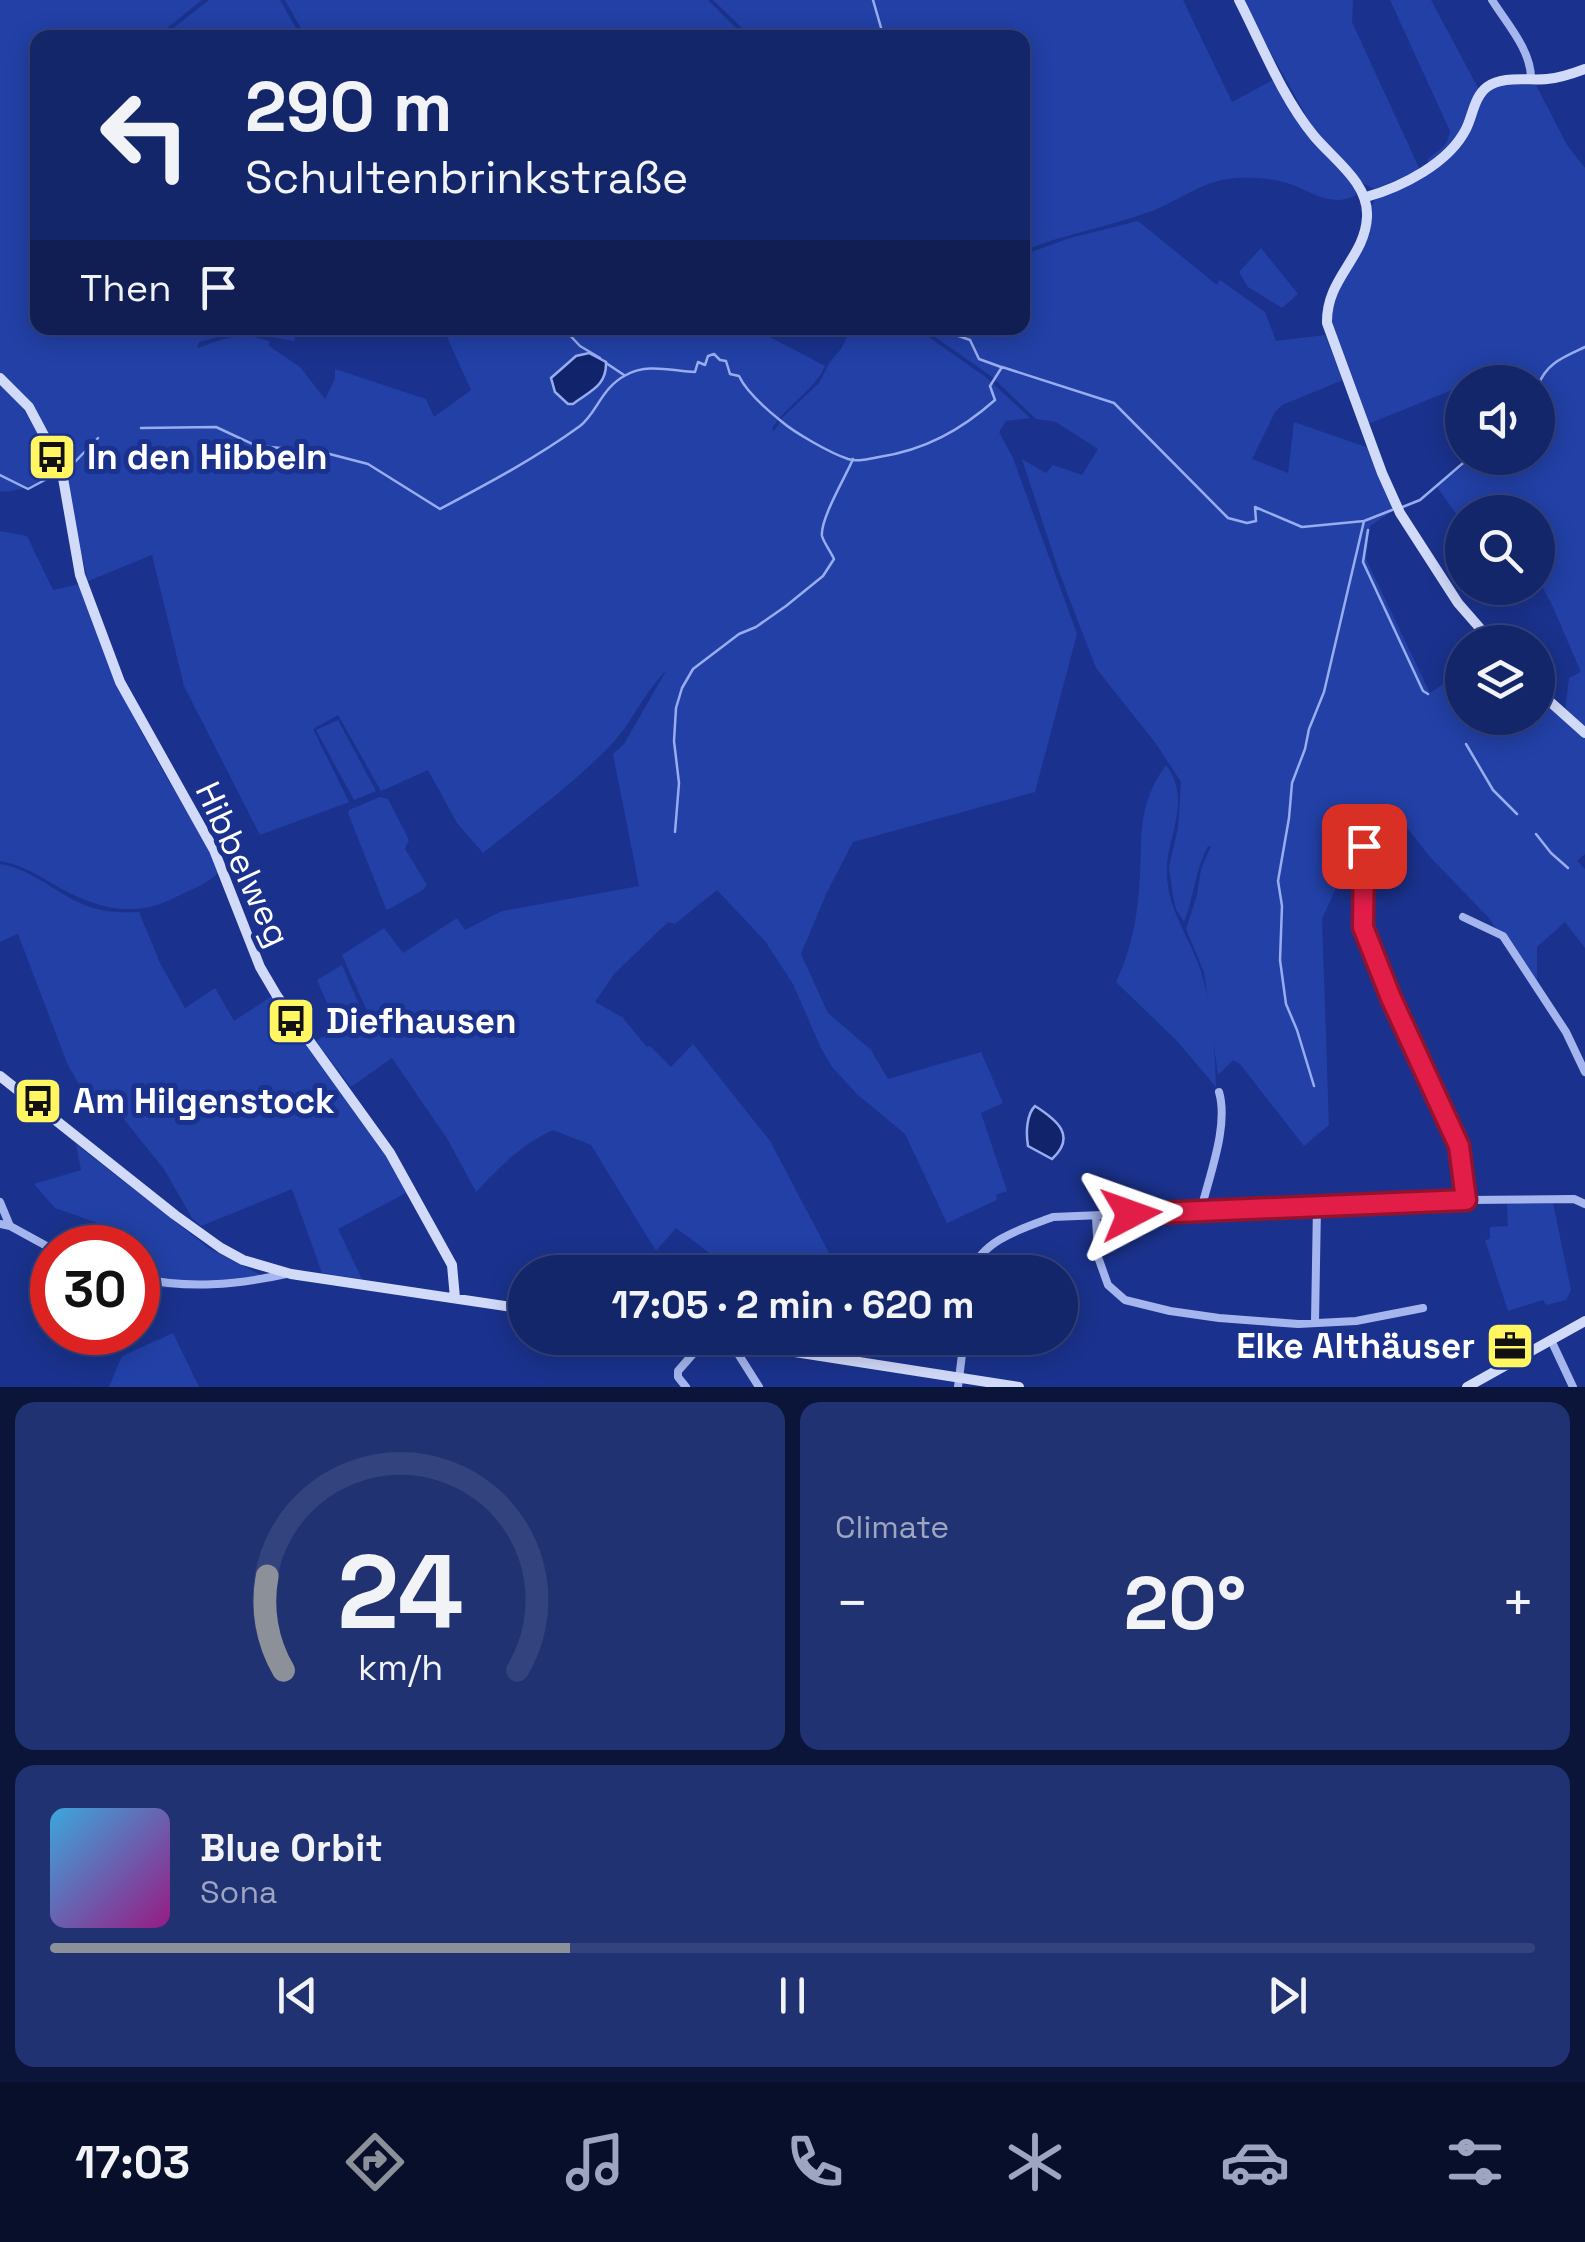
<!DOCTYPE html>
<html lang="en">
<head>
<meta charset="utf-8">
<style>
  :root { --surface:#14266a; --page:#213272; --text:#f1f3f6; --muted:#9da5c1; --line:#33437e; --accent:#8c9099 }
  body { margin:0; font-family:"Space Grotesk",sans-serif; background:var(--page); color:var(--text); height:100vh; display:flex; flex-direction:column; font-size:38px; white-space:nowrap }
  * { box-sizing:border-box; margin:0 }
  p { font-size:32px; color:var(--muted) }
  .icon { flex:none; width:55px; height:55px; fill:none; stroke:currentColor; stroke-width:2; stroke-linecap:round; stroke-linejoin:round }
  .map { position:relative; height:1387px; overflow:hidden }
  .panel { display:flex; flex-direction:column; gap:15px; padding:15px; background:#0b153a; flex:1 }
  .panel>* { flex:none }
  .hud { position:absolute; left:30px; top:30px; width:1000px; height:305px; border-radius:20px; box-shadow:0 5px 25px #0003,0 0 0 2px var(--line); background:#14266a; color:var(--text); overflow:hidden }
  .buttons { position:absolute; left:1445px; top:365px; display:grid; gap:20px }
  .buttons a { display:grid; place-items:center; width:110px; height:110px; border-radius:50%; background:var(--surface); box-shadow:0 5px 25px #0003,0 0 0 2px var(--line); font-size:50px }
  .speed { position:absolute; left:30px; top:1225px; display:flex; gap:20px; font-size:50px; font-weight:700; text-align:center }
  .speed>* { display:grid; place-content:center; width:130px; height:130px; border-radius:50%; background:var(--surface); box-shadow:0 5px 25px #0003,0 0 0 2px var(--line); line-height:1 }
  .speed .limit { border:15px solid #d22; background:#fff; color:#111 }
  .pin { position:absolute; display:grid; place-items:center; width:85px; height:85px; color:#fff; margin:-42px; border-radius:20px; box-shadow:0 5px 15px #0006 }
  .me { position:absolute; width:110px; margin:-55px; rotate:86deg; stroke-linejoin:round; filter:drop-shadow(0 0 8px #0008) }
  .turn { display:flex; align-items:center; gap:35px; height:210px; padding:0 50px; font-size:45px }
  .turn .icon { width:130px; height:130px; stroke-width:2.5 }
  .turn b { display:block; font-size:70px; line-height:85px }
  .then { display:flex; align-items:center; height:95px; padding:0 50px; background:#0003; gap:20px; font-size:38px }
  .big { font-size:75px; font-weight:700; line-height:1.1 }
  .panel .card { flex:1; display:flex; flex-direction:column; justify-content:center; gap:15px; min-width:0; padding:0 35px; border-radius:20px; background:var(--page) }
  .panel .dial { align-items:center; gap:0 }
  .dial svg { height:260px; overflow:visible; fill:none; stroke:var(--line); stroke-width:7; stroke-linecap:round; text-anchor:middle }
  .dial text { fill:var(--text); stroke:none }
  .song { display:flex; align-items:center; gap:30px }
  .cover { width:120px; height:120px; border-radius:15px; background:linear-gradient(135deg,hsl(200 70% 55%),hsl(310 70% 35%)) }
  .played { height:10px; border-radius:5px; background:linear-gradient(90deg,var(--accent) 35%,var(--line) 35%) }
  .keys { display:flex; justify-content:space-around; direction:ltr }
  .heat { display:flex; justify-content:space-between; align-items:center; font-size:55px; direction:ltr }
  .panel .tiles { flex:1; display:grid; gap:15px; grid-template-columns:1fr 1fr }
  .card:last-child { grid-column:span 2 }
  .trip { position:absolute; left:508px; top:1255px; width:570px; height:100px; border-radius:50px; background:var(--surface); box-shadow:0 5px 25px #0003,0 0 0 2px var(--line); font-weight:700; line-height:100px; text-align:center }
  .tab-bar { display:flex; height:160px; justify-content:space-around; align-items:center; background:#080f2a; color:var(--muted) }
  .tab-bar .icon { width:70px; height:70px }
  .tab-bar .active { color:var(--accent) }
  .tab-bar b { font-size:45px; color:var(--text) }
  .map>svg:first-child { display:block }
</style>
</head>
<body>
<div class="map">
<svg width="1585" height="1387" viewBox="0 0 1585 1387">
  <rect width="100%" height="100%" fill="#1a328d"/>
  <!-- green -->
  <path fill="#2240a6" d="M 0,0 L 202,0 L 156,37 L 38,38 L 38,328 L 298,328 L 294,341 L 239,331 L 199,342 L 197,348 C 226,339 238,331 269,341 L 269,346 L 300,367 L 325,399 L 335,379 L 335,369 L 426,399 L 434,417 L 471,390 L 443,328 L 759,328 L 766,335 L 825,366 C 814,391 786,405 772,429 L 774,431 L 782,418 L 819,383 L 830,362 L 841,349 L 852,328 L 916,328 L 987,378 L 1030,418 L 1006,421 L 999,432 L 1013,458 L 1077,634 L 1035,792 L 853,842 L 827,892 L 801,954 L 828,1013 L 871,1050 L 888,1079 L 981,1052 L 1003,1103 L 981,1113 L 1007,1191 L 996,1195 L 997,1200 L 947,1223 L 905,1134 L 858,1095 L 832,1067 L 821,1048 L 793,984 L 765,941 L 717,890 L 675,924 L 668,922 L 614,974 L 595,1002 L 622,1017 L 647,1047 L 650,1046 L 671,1067 L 693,1044 L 770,1141 L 839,1272 L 735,1272 L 676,1228 L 656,1251 L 591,1145 L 553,1130 C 519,1146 501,1166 476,1192 L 448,1140 L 392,1058 L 351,1087 L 316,1041 L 367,1011 L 342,955 L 384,928 L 403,953 L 457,918 L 465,930 L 502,911 L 639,886 L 613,754 L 624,744 L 666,671 C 644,692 632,723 610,746 C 572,785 525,819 483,853 L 457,823 L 428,770 L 381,791 L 338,715 L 313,729 L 349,802 L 260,835 L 184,686 L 152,555 L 88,581 L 55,447 L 0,374 Z
    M 209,0 L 280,0 L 301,37 L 162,37 Z
    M 285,0 L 708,0 L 745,37 L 306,37 Z
    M 713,0 L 1183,0 L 1232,102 L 1275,79 L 1305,133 L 1357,189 L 1356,195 C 1332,208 1313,192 1290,184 C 1273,178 1253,177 1236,178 C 1199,181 1182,200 1149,212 C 1108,227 1064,234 1023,251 L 1022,38 L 749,37 L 742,28 Z
    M 1245,0 L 1353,0 L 1352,22 L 1420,170 L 1375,189 L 1362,183 L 1313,128 L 1266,44 Z
    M 1390,0 L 1431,0 L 1478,88 L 1457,137 L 1427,165 L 1428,159 C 1439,150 1448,146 1450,131 Z
    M 1536,85 L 1567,145 L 1585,168 L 1585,728 L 1565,710 L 1569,678 L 1581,672 L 1553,607 L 1538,579 L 1538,512 L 1462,512 L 1462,522 L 1437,487 L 1463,466 L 1466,458 L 1538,458 L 1538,382 L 1462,382 L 1462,386 L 1368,424 L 1330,322 L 1331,298 L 1370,234 L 1372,206 L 1375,200 C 1402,187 1436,174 1456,151 C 1472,134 1475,93 1496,86 C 1507,82 1525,85 1536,85 Z
    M 1138,221 L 1217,285 L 1220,280 L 1265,312 L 1276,341 L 1325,335 L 1343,380 L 1282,405 L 1275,412 L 1252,459 L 1288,473 L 1294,422 L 1369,448 L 1394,510 L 1370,526 L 1366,559 L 1430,693 L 1462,671 L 1462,718 L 1538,718 L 1538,695 L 1585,735 L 1585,854 L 1577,861 L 1585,869 L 1585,948 L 1565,922 L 1537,947 L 1537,984 L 1509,937 L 1497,931 L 1490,919 L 1430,857 L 1394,811 L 1362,830 L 1322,919 L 1329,1125 L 1304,1146 L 1240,1064 L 1233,1060 L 1218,1075 L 1204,972 L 1186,929 L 1197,895 L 1201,869 L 1211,846 L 1208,846 C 1195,870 1194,897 1184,922 L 1176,909 L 1173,896 L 1169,867 L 1178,828 L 1181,782 L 1157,745 L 1096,668 L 1058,569 L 1022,459 L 1046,473 L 1053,465 L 1082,475 L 1098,449 L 1056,422 L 1036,419 L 991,376 L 922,328 L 1022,328 L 1023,255 L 1070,238 Z
    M 1261,248 L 1298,294 L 1282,308 L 1248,287 L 1239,272 Z
    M 0,383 C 30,411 41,438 58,474 C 40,481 18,494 0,491 Z
    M 0,531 L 27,536 L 53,590 L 80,584 C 96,623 109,663 126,701 C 153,760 191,813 219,872 C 209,883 192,889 178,896 C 132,921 93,907 51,883 C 35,873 19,864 0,861 Z
    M 338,720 L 376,791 L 354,800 L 316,730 Z
    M 1166,765 C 1194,803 1164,838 1167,877 C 1169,913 1191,939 1201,972 C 1212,1008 1215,1050 1216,1087 L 1177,1041 L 1116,982 C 1132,949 1138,914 1140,876 C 1142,830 1138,805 1166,765 Z
    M 380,797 L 388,799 L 409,840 L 405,849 L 427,885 L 423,890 L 389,909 L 386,909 L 348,813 L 349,810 Z
    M 0,864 C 29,868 52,890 78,902 C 98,912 117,913 139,912 L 160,963 L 185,1008 L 215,988 L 234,1021 L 272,996 L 387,1157 L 408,1192 L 338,1229 L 362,1279 L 322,1273 L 292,1189 L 201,1226 L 192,1218 L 164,1169 L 114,1107 L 89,1103 L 67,1063 L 18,934 L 0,942 Z
    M 342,965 L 362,1011 L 337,1026 L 317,980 Z
    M 76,1144 L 210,1249 L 263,1276 L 195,1288 L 155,1288 L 138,1269 L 144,1250 L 103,1225 L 55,1208 L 34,1184 L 81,1170 Z
    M 1553,1203 L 1571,1290 L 1566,1300 L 1546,1305 L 1543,1300 L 1508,1311 L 1485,1240 L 1490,1239 L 1490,1227 L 1508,1226 L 1507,1204 Z
    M 173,1333 L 199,1387 L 109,1387 L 122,1356 Z"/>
  <!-- water -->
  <path fill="#11236a" stroke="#98adf0" stroke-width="2.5" d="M 589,353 L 606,362 C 607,386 590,391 573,404 L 568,404 L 555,392 L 551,378 L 576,356 Z
    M 1035,1106 C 1057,1120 1077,1136 1052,1159 L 1028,1146 C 1026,1134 1026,1115 1035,1106 Z"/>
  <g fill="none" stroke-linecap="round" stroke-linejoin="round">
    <!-- stream -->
    <path stroke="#98adf0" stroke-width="2.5" d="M 873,0 L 884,38
      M 563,328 L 580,346 L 600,358
      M 951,328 L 953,334 L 970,340 L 979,359 L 1001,367
      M 606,363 L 624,375
      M 1538,386 C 1546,363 1564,357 1585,347
      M 141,428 L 216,427 L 257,446 L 318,451 L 368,464 L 440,509 C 487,484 536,458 580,426 C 597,413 601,388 626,375 C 647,363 672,371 695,372 L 698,362 L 705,365 L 708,356 L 714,354 L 720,360 L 726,361 L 730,374 L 739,376 C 747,393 766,409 781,421 C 795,433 830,453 848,459 C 858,462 869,459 879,457 C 925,450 961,430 995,400 L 990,386 L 1002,367 L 1114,403 L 1228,518 L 1247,523 L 1256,521 L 1255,507 L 1302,527 L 1364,521 L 1392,510
      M 63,470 L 70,467 L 98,438
      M 0,475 L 28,489 L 56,474
      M 1400,508 L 1420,500 L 1469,458
      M 1368,530 L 1363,562 L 1423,691 L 1428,694
      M 1466,744 L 1493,790 L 1517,814
      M 675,832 L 679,783 L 674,741 L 676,708 L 682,688 L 693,669 L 739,634 L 756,627 L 786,606 L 823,576 L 834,559 C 831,552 824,543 822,536 C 820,519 846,476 853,459
      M 1536,834 L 1551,853 L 1568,868
      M 1314,1086 L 1297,1030 L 1286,1004 L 1280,960 L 1282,906 L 1278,881 L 1289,818 L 1292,783 L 1305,749 L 1309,729 L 1324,692 L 1364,521"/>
    <!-- street -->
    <path stroke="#a5b6ee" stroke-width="8" d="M 1492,0 C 1507,24 1532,51 1531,80
      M 1364,846 L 1363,927 L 1400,1019 L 1459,1146 L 1466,1200
      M 1463,917 L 1503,936 L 1566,1032 L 1585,1072
      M 0,1202 L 10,1226
      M 1201,1210 C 1209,1176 1229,1126 1219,1092
      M 1096,1217 L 1098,1257 L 1108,1285 L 1125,1300 L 1170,1311 L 1219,1318 L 1298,1324 L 1356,1321 L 1423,1308
      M 0,1224 L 10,1226 L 52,1249
      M 972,1272 C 981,1240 1024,1228 1053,1217 L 1466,1200 L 1574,1199 L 1585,1204
      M 138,1278 C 188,1289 236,1285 286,1274
      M 1315,1322 L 1317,1206
      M 1551,1340 L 1573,1387
      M 730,1341 L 759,1387
      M 686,1387 L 678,1377 L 678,1371 L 707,1338
      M 958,1387 L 964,1338"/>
    <!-- secondary -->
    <path stroke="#d2dafa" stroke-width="10" d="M 1239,0 C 1262,45 1282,97 1314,136 C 1334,160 1369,183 1367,217 C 1365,258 1326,278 1327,323 L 1382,473 L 1400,513 L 1458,603 L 1492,642
      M 1366,197 C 1402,187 1449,163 1466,129 C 1473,115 1474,97 1487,87 C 1502,75 1529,81 1547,79 C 1561,78 1572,74 1585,69
      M 0,378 L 29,407 L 55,456 L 63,478 L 80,575 L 120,682 L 214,850 L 260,967 L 277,996 L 390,1153 L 452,1265 L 455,1298
      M 1538,691 L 1585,733
      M 0,1076 L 175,1215 L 221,1248 L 243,1260 L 291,1274 L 525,1309
      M 705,1338 L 1019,1387
      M 1467,1387 L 1585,1321"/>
  </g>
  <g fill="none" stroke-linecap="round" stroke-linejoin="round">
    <!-- route casing -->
    <g stroke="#92132f" stroke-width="25">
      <path id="route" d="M 1131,1214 L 1466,1200 L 1459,1146 L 1391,998 L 1363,927 L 1364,846"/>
    </g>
    <!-- route -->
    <use href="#route" stroke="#e11d48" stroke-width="18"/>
  </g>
  <!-- icons -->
  <defs>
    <g id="bus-square" transform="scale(2.5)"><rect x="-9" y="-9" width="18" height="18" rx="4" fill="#fff662" stroke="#1a328d"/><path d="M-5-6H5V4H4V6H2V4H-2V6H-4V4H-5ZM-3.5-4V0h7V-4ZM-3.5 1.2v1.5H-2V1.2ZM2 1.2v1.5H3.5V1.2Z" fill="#111"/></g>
    <g id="office-square" transform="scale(2.5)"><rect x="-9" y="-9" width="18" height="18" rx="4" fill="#fff662" stroke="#1a328d"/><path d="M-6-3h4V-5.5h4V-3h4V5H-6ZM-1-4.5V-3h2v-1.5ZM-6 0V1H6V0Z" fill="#111"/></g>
  </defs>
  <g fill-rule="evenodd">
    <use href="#bus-square" x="52" y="457"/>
    <use href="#bus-square" x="291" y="1021"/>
    <use href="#bus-square" x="38" y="1101"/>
    <use href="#office-square" x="1510" y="1346"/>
  </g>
  <g text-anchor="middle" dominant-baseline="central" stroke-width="10" stroke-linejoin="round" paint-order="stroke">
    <!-- poi labels -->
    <g font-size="35" font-weight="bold" fill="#fff" stroke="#1a328d" text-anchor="start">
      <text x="87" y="457">In den Hibbeln</text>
      <text x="326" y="1021">Diefhausen</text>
      <text x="73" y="1101">Am Hilgenstock</text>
      <text x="1475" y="1346" text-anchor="end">Elke Althäuser</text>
    </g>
    <!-- street labels -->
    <g font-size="35" fill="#fff" stroke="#1a328d">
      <text transform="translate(243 864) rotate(65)">Hibbelweg</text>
    </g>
  </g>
</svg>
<div class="buttons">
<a><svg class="icon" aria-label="sound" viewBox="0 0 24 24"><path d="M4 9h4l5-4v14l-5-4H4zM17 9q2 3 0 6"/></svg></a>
<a><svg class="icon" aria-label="search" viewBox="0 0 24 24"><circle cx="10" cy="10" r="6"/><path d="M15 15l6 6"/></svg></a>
<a><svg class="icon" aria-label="layers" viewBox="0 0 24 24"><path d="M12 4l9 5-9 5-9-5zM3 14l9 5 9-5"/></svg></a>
</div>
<div class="speed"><div class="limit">30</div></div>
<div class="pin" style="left:1364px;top:846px;background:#d93025"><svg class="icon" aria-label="arrive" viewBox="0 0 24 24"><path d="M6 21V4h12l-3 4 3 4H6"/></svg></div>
<svg class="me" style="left:1131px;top:1214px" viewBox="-20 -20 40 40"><path d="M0-17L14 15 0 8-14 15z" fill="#e11d48" stroke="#fff" stroke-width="4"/></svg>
<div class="trip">17:05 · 2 min · 620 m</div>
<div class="hud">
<div class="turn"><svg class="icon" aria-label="left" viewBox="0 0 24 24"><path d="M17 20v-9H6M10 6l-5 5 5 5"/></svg><div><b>290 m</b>Schultenbrinkstraße</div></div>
<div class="then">Then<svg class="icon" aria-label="arrive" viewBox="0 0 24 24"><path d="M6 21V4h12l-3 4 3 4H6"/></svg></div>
</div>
</div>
<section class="panel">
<div class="tiles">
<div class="card dial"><svg viewBox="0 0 100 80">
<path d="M14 69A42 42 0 1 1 86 69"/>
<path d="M14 69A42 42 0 0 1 9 40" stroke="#8c9099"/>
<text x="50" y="56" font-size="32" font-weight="700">24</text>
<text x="50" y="72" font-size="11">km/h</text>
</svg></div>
<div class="card"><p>Climate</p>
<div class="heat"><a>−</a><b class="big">20°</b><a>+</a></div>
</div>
<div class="card">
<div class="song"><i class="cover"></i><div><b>Blue Orbit</b><p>Sona</p></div></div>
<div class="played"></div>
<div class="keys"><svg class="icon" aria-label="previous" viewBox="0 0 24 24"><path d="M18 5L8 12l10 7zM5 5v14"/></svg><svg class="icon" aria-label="pause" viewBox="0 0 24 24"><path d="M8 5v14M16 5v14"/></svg><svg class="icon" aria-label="next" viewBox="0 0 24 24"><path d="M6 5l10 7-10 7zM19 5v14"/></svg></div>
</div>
</div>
</section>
<nav class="tab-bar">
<b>17:03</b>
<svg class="icon active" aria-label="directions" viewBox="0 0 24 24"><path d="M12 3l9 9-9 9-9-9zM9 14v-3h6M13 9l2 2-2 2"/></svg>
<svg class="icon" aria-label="music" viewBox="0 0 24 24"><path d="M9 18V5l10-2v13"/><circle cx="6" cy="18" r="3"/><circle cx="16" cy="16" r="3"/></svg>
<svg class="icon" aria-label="phone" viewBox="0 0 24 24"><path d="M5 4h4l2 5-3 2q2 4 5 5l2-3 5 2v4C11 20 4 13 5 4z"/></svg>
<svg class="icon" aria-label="climate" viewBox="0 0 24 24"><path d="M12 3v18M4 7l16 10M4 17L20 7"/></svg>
<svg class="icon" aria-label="car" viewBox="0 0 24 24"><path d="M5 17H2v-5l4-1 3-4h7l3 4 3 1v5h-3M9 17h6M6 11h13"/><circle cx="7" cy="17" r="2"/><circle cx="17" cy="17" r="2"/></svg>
<svg class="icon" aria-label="filters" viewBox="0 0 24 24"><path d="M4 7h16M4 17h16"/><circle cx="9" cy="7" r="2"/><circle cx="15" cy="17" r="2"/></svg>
</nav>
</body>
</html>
